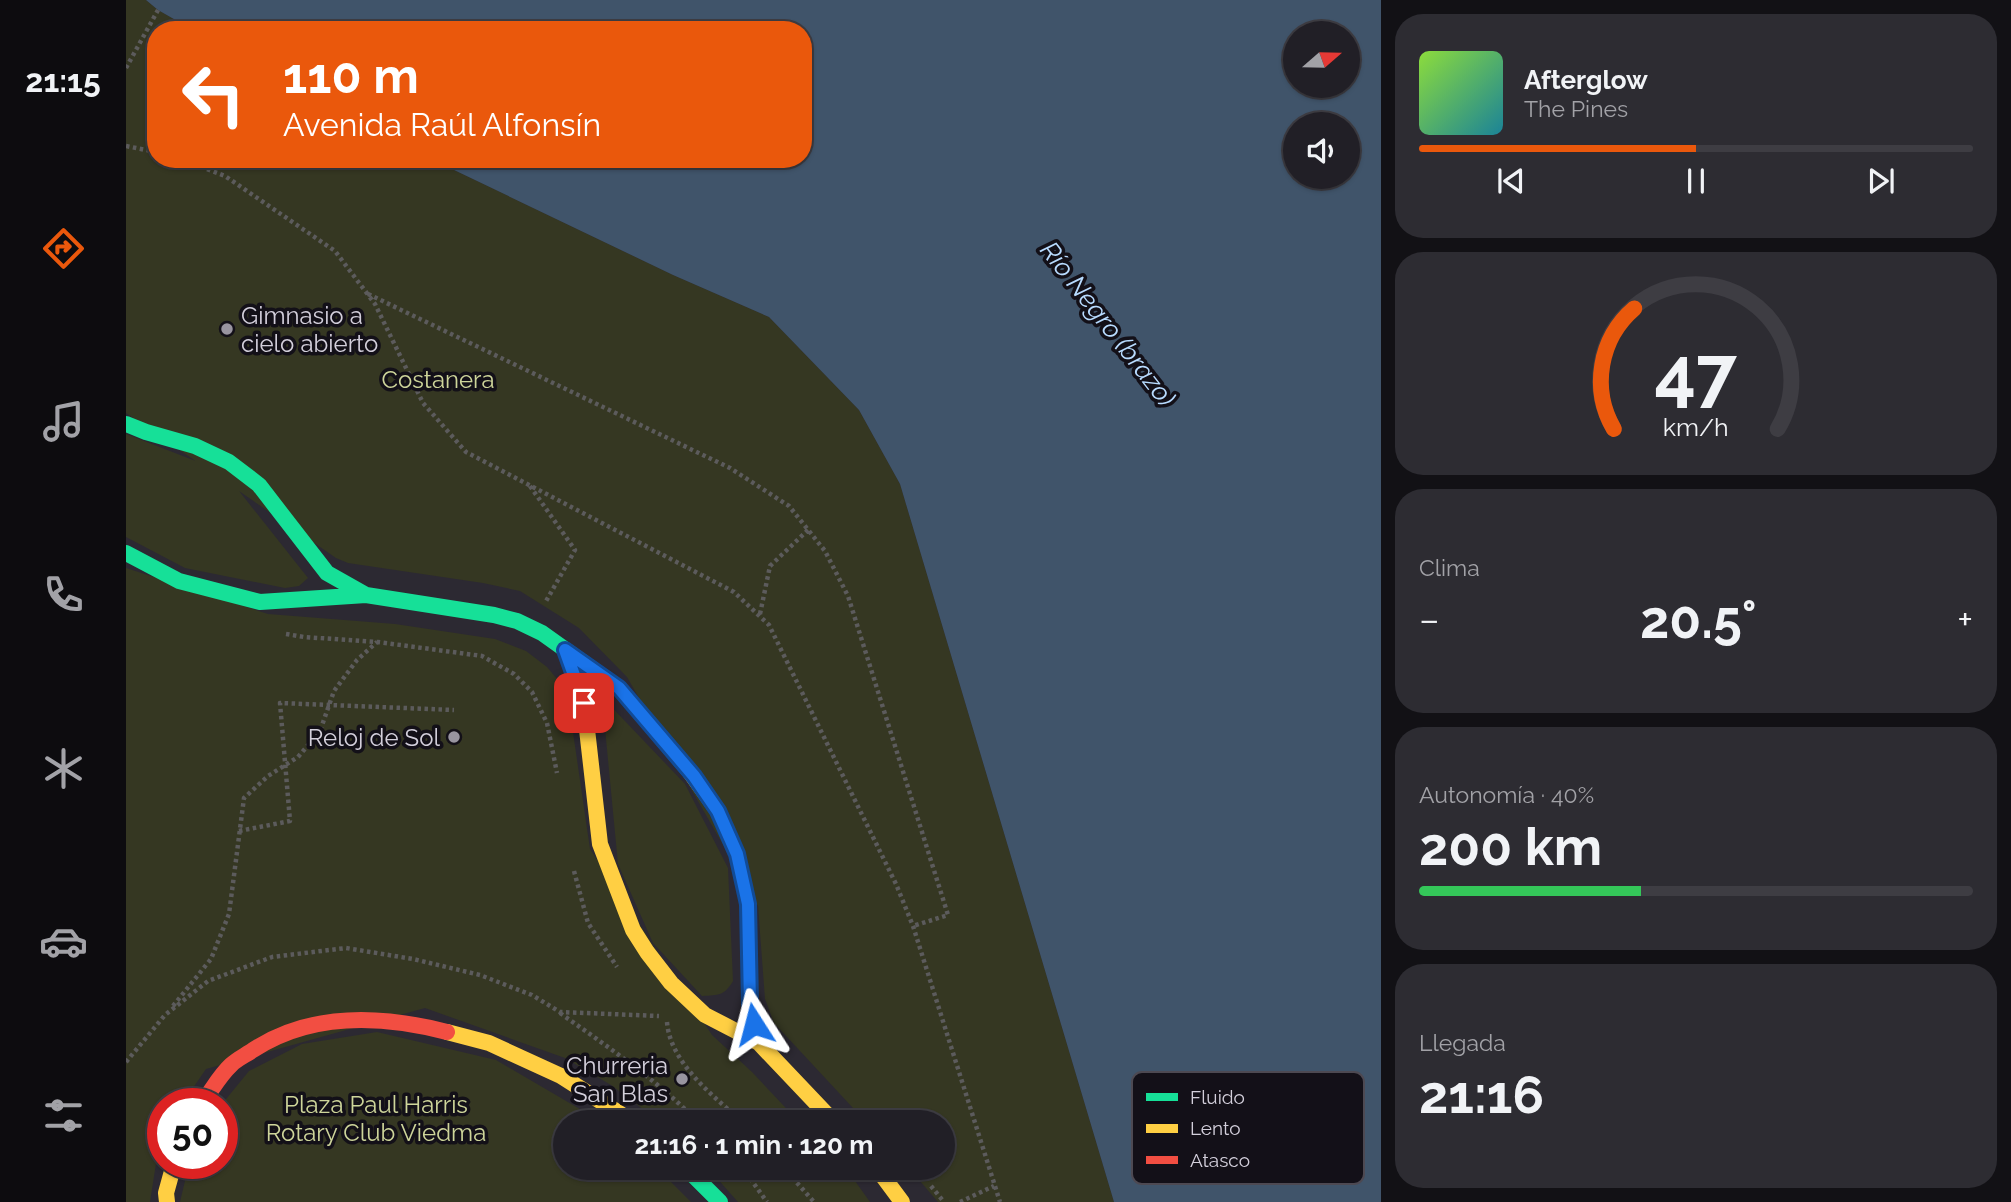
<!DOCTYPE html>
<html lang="es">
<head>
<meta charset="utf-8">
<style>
  :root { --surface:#211f26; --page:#2d2c32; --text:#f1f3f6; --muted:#a2a2a7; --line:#3e3d43; --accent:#ea580c }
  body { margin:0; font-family:Raleway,sans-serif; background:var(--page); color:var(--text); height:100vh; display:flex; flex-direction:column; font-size:26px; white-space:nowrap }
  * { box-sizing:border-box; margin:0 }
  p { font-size:23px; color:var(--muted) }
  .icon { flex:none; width:38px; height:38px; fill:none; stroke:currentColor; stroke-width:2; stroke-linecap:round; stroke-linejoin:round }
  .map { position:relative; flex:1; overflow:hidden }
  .details { display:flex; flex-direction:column; gap:14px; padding:14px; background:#121115; width:630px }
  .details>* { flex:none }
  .banner { position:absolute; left:21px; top:21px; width:665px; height:147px; border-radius:28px; box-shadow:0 2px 5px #0004,0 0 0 2px var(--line); background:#ea580c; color:#fff; overflow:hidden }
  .needle { width:46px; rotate:70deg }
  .tools { position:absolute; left:1157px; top:21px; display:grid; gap:14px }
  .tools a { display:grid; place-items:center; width:77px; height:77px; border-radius:50%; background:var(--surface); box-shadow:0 2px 5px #0004,0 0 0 2px var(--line); font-size:35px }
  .speed { position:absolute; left:21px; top:1088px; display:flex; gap:14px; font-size:35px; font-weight:700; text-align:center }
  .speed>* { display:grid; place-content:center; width:91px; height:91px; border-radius:50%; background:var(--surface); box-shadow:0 2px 5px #0004,0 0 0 2px var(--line); line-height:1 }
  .speed .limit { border:10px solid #d22; background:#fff; color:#111 }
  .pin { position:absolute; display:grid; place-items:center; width:60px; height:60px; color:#fff; margin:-30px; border-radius:14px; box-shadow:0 4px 10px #0006 }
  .me { position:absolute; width:77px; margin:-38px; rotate:351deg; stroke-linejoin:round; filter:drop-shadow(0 0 5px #0008) }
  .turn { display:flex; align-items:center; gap:24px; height:147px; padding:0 21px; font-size:32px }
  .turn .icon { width:91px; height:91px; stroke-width:2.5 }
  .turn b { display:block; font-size:49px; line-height:60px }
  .big { font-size:52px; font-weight:700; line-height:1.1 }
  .details .tile { flex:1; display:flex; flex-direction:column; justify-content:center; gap:10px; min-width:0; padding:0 24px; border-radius:28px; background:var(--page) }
  .details .dial { align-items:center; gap:0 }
  .dial svg { height:182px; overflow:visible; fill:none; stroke:var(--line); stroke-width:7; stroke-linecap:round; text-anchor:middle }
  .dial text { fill:var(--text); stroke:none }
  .song { display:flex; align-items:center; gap:21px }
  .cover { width:84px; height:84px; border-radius:10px; background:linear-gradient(135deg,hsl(90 70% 55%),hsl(190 70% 35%)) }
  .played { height:7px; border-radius:4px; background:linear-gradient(90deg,var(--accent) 50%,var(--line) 50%) }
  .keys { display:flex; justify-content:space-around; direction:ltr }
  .heat { display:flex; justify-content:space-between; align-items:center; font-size:38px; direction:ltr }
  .charge { height:10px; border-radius:5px; background:linear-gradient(90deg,#34c759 40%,var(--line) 0) }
  .trip { position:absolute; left:427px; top:1110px; width:402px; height:70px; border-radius:35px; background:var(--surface); box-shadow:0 2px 5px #0004,0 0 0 2px var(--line); font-weight:700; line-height:70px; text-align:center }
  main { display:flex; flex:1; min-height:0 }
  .tabs { display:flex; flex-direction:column; width:126px; justify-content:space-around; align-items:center; background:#0d0c0f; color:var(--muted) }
  .tabs .icon { width:49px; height:49px }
  .tabs .current { color:var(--accent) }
  .tabs b { font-size:32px; color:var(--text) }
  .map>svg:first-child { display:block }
</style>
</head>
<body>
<main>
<nav class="tabs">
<b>21:15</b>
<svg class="icon current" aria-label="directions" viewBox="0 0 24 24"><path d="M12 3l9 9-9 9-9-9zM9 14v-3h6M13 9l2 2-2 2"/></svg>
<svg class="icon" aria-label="music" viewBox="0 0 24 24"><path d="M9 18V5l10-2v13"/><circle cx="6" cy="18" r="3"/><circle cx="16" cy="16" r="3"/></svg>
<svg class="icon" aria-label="phone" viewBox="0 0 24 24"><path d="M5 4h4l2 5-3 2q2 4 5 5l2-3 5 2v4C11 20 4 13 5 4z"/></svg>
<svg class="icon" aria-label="climate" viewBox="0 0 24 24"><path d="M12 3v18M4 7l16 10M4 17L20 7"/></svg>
<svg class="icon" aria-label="car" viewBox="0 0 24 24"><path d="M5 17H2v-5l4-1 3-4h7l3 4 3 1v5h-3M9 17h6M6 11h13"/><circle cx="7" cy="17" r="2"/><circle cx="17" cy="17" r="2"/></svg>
<svg class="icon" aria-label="filters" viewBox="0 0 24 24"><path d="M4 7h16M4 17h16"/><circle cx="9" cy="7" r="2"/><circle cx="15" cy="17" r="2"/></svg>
</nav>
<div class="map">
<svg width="1255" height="1202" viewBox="0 0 1255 1202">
  <rect width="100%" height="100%" fill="#2c2932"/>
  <!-- green -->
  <path fill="#353722" d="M 0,0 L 20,0 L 32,10 L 67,30 L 30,30 L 30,159 L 305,159 L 547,275 L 643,317 L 733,410 L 774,484 L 988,1202 L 812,1202 L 782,1167 L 817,1167 L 817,1122 L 740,1122 L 648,1023 L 639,999 L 632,906 L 501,677 L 453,628 L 394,591 L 357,583 L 222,563 L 210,558 L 0,413 Z
    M 0,434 L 98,472 L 182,578 L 173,586 L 159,588 L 59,568 L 0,537 Z
    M 0,568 L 142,614 L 269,624 L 369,639 L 400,651 L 421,667 L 441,691 L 464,849 L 586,1035 L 626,1072 L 673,1122 L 534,1122 L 485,1085 L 439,1058 L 299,1008 L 80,1069 L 56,1104 L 37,1104 L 37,1142 L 31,1157 L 24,1202 L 0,1202 Z
    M 476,697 L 559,784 L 602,868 L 607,981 C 598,996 593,995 576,996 L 527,943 L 492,864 Z
    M 251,1032 L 370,1060 L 476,1122 L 439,1122 L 439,1167 L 530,1167 L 565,1202 L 54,1202 L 63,1164 L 96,1164 L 96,1104 L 123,1071 L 176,1044 Z
    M 581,1167 L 716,1167 L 729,1181 L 744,1202 L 612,1202 Z"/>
  <!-- water -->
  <path fill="#40546a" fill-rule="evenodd" d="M 20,0 L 1255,0 L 1255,1202 L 988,1202 L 774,484 L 733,410 L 643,317 L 547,275 L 305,159 L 677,159 L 677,30 L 67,30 L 32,10 ZM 1169,33 L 1222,33 L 1222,86 L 1169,86 ZM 1169,124 L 1222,124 L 1222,177 L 1169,177 Z"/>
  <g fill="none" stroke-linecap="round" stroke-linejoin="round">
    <!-- path -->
    <path stroke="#5c5b5c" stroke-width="4.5" stroke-dasharray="3.5 3.5" stroke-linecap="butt" d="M 0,68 L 32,10
      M 0,146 L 30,152
      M 55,159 L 99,176 L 209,251 L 249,304 L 297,403 L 340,452 L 608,592 L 643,625 L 770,884 L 787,926 L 874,1202
      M 242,294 L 604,468 L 663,506 L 699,551 L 722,596 L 822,915 L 787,926
      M 404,486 L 449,550 L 419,603
      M 634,614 L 644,566 L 682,530
      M 160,634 L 178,637 L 252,642 L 356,656 L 388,674 L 406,692 L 421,723 L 431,773
      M 113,831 L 164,821 L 154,703 L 328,710
      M 448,871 L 462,923 L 491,967
      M 47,1006 L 85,959 L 103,914 L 118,798 L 142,776 L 172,757 L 194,731 L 208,691 L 231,660 L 251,642
      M 434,1013 C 482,1047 531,1080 572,1122
      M 541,1022 C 544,1063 588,1097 617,1122
      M 0,1062 L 39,1015 L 82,981 L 146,957 L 220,948 L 287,959 L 354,975 L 406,995 L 434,1012 L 533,1016
      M 616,1167 L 641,1202
      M 657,1167 L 688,1202
      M 805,1186 L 818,1202
      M 834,1202 L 868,1186"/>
    <!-- fast -->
    <path stroke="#16e098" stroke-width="16" d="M 0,424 L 20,432 L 69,446 L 103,462 L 133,485 L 201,573 L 240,595
      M 0,553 L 53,581 L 134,602 L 240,595 L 368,615 L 391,621 L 416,633 L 493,688 L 564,772
      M 559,1167 L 594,1202"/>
    <!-- slow -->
    <path stroke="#ffcf43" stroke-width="16" d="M 439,650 L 458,703 L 474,844 L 507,930 L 521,952 L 545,983 L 579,1015 L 633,1043 L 708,1122
      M 564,772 L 592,811 L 611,854 L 622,904 L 624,1004 L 633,1043
      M 321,1032 L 363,1043 L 435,1076 L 507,1122
      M 750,1167 L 776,1202
      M 41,1202 L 40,1193 L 48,1164"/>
    <!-- jam -->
    <path stroke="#f24e42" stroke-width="16" d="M 75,1104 C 85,1092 93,1076 105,1065 C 111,1059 120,1055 127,1050 C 185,1012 256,1015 321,1032"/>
  </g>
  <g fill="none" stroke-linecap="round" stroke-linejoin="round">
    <!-- route casing -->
    <g stroke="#114b97" stroke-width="18">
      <path id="route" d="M 458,703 L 439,650 L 493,688 L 568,776 L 592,811 L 611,854 L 622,904 L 624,1004 L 628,1024"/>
    </g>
    <!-- route -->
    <use href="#route" stroke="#1a73e8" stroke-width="12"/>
  </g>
  <!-- markers -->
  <g fill="#9995a0" stroke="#131018" stroke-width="2.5">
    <circle cx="101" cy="329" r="7"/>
    <circle cx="328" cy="737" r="7"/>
    <circle cx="556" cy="1079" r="7"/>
  </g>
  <g text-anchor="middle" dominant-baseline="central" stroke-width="7" stroke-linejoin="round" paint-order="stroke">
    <!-- poi labels -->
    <g font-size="24" fill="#d3cfdb" stroke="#131018" text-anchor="end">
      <text x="115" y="315" text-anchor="start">Gimnasio a<tspan x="115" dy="28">cielo abierto</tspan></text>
      <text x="314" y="737">Reloj de Sol</text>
      <text x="542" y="1065">Churreria<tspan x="542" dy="28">San Blas</tspan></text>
    </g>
    <!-- park labels -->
    <g font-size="24" fill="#ced59a" stroke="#131018">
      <text x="312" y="379">Costanera</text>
      <text x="250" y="1104">Plaza Paul Harris<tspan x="250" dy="28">Rotary Club Viedma</tspan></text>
    </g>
    <!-- water labels -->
    <g font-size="26" font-style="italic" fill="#b8dbff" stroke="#131018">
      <text transform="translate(982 324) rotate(52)">Río Negro (brazo)</text>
    </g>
  </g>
  <!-- legend -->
  <rect x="1006" y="1072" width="232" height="112" rx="10" fill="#131018" stroke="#4d4952" stroke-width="2"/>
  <rect x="1020" y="1093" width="32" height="8" fill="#16e098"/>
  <rect x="1020" y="1124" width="32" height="9" fill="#ffcf43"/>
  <rect x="1020" y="1156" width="32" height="8" fill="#f24e42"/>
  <g font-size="19" fill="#d3cfdb">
    <text x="1064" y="1104">Fluido</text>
    <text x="1064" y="1135">Lento</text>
    <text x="1064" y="1167">Atasco</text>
  </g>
</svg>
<div class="tools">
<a><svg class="needle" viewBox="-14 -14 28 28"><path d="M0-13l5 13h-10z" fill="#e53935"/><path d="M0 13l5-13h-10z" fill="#a2a2a7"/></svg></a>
<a><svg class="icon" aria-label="sound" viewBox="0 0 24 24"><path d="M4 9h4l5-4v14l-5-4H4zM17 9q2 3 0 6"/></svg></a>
</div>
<div class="speed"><div class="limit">50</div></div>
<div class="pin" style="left:458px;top:703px;background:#d93025"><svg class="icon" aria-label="arrive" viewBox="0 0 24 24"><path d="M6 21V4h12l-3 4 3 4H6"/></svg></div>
<svg class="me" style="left:628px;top:1024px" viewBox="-20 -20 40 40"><path d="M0-17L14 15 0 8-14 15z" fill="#1a73e8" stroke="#fff" stroke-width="4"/></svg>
<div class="trip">21:16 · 1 min · 120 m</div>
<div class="banner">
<div class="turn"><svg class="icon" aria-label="left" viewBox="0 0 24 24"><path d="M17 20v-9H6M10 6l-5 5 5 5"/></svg><div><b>110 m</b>Avenida Raúl Alfonsín</div></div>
</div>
</div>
<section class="details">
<div class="tile">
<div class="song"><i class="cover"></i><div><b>Afterglow</b><p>The Pines</p></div></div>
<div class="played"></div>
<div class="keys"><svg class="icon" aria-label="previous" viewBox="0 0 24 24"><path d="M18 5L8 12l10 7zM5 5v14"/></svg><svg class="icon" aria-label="pause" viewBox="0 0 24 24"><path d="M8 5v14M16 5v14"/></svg><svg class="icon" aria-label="next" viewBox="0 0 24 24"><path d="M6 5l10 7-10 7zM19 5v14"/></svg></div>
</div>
<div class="tile dial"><svg viewBox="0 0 100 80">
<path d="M14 69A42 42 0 1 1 86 69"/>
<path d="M14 69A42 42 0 0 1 23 16" stroke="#ea580c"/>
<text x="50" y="56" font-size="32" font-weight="700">47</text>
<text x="50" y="72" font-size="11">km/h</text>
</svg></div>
<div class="tile"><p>Clima</p>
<div class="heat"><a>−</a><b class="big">20.5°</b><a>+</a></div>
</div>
<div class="tile"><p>Autonomía · 40%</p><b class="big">200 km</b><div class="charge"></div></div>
<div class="tile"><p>Llegada</p><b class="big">21:16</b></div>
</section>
</main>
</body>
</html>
